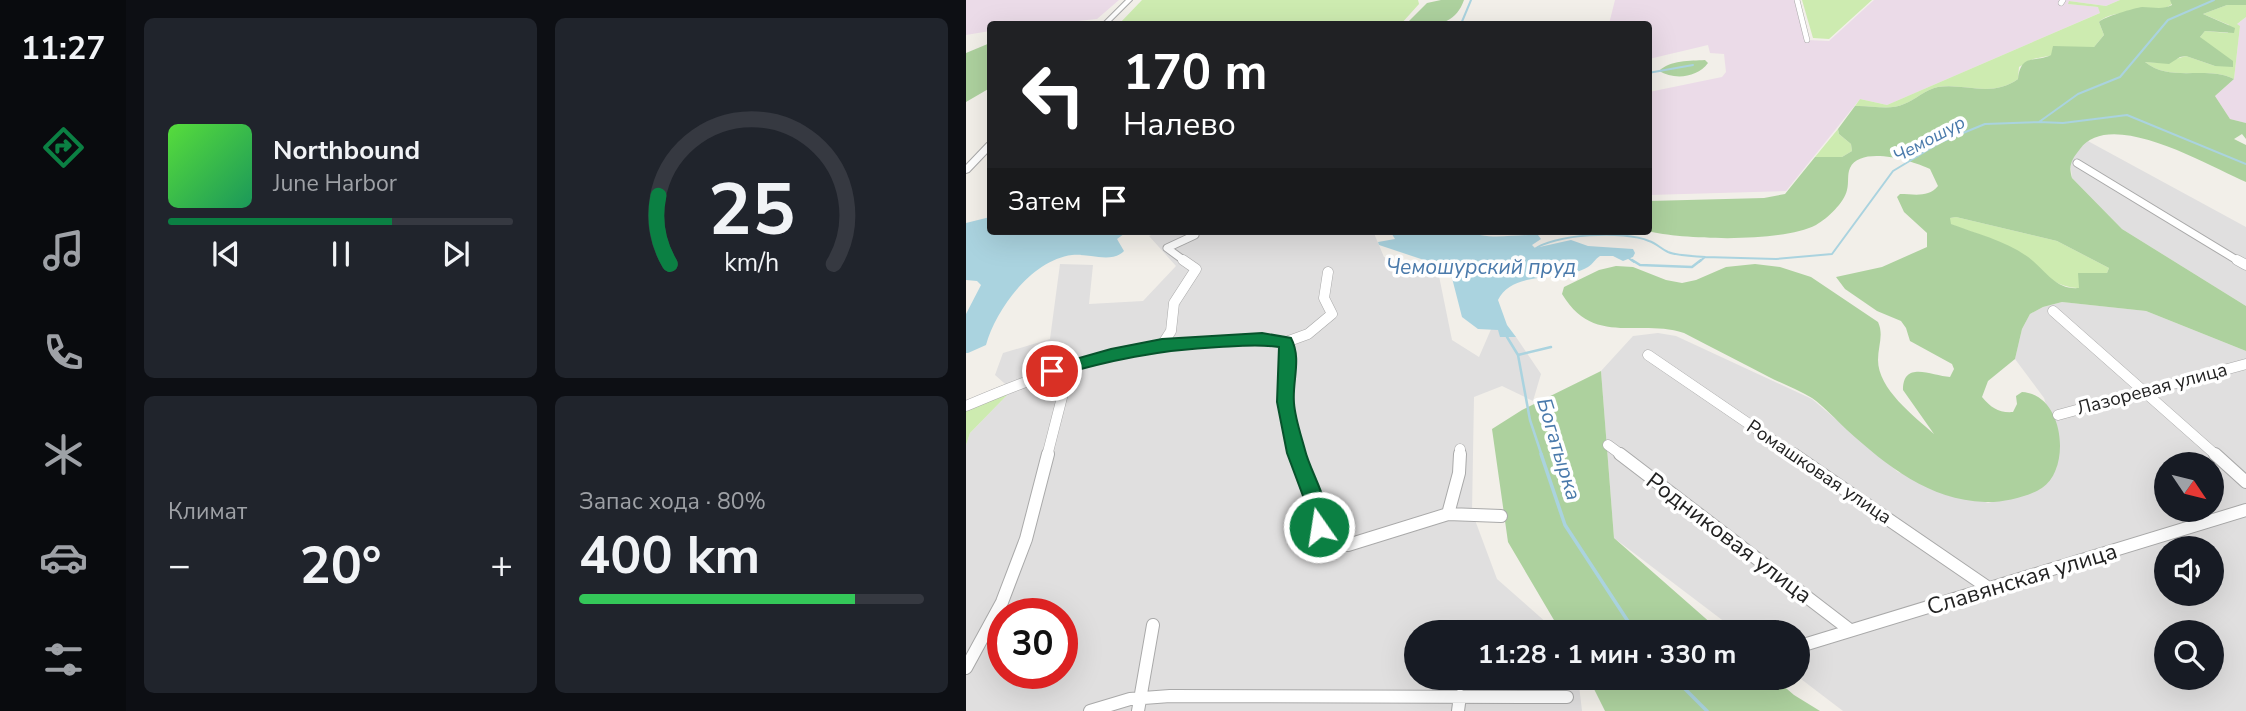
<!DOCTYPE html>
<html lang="ru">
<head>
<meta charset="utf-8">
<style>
  :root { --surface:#171b24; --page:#20242c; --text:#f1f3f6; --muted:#9ea1a6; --line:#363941; --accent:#0b8043 }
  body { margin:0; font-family:"Nunito Sans",sans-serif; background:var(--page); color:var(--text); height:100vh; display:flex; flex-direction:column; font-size:26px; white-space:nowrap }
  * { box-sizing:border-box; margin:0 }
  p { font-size:23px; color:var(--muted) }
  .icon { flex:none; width:38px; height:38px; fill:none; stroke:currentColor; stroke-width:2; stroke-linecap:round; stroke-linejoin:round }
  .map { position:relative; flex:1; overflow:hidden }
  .side { display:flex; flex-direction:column; gap:18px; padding:18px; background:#0d0f14; width:840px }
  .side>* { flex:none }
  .guide { position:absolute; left:21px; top:21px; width:665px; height:214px; border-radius:7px; box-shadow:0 7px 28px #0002; background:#202124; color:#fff; overflow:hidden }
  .needle { width:46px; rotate:125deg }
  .controls { position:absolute; left:1188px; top:452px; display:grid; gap:14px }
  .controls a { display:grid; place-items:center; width:70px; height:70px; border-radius:50%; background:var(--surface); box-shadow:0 7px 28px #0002; font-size:35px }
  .speed { position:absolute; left:21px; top:598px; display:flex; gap:14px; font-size:35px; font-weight:700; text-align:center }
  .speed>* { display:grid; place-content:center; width:91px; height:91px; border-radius:50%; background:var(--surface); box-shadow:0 7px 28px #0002; line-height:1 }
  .speed .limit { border:10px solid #d22; background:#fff; color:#111 }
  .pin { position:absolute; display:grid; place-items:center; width:60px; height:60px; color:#fff; margin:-30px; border:4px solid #fff; border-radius:50%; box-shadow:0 2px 7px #0007 }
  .me { position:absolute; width:77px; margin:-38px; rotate:347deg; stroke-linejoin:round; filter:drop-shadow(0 0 5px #0008) }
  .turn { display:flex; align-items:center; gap:24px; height:147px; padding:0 21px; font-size:32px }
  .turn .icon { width:91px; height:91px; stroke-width:2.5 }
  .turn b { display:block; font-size:49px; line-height:60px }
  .then { display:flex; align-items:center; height:66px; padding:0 21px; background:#0003; gap:14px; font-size:26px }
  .big { font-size:52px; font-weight:700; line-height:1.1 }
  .side .card { flex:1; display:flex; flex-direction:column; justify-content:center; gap:10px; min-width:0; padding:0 24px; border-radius:10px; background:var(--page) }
  .side .dial { align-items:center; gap:0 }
  .dial svg { height:182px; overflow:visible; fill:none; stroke:var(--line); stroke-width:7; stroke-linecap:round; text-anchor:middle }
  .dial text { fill:var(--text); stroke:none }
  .song { display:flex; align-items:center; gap:21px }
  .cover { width:84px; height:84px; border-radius:10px; background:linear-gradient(135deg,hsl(110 70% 55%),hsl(150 70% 35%)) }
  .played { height:7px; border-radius:4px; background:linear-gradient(90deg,var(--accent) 65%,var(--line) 65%) }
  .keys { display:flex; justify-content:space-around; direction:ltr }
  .heat { display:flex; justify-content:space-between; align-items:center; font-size:38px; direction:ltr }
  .charge { height:10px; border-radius:5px; background:linear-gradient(90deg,#34c759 80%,var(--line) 0) }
  .side .tiles { flex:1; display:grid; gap:18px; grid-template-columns:repeat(2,1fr) }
  .trip { position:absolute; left:438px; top:620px; width:406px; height:70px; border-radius:35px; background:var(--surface); box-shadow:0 7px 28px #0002; font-weight:700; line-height:70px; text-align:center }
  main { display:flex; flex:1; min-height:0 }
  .tabs { display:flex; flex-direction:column; width:126px; justify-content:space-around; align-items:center; background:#090b0e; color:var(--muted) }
  .tabs .icon { width:49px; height:49px }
  .tabs .on { color:var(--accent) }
  .tabs b { font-size:32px; color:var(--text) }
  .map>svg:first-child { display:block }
</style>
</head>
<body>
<main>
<nav class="tabs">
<b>11:27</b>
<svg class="icon on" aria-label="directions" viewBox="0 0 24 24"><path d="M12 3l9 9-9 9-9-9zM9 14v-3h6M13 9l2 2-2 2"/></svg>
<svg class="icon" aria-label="music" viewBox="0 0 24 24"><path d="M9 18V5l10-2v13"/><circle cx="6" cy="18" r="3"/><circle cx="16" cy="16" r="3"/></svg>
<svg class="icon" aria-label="phone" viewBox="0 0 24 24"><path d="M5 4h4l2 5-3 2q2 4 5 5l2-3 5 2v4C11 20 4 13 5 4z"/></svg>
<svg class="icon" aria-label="climate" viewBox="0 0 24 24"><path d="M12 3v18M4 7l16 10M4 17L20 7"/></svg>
<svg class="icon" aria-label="car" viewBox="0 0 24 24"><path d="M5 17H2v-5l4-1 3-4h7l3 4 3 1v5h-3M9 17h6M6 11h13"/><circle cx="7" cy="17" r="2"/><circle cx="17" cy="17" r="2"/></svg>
<svg class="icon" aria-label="filters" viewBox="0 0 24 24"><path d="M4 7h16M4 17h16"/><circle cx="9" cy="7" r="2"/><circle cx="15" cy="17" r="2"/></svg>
</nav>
<section class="side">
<div class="tiles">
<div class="card">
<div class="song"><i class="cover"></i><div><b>Northbound</b><p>June Harbor</p></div></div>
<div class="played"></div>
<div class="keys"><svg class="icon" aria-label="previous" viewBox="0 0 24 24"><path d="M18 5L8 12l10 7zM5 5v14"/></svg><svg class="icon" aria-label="pause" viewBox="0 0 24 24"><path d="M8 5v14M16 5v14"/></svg><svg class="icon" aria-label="next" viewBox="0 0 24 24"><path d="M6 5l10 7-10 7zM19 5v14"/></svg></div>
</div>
<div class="card dial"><svg viewBox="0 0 100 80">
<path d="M14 69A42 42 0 1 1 86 69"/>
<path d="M14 69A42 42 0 0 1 9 39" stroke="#0b8043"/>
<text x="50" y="56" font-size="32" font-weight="700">25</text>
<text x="50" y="72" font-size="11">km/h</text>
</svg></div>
<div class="card"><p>Климат</p>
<div class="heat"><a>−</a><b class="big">20°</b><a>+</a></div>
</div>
<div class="card"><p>Запас хода · 80%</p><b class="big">400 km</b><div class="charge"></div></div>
</div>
</section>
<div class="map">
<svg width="1280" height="711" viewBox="0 0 1280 711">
  <rect width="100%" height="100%" fill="#f2efe9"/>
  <!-- residential -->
  <path fill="#e0dfdf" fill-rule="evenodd" d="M 1120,140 L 1280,227 L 1280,306 L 1156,229 L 1106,178 L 1104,161 Z
    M 194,231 L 407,231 L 418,257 L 473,276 L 486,340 L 513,357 L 529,320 L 550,337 L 575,374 L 567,401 L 536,386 L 508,397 L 506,512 L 531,579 L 591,632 L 450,632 L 450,677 L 612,677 L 616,711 L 0,711 L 0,445 L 4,433 L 46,390 L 29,375 L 37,353 L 84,339 L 94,264 L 127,265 L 123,304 L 177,301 L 210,266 L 183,236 ZM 37,614 L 96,614 L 96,674 L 37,674 Z
    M 1096,302 L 1180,311 L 1280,351 L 1280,711 L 877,711 L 831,676 L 831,632 L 772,632 L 648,538 L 635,371 L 667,336 L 692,333 L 710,336 L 846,399 L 932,472 L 1022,503 L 1076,488 L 1090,470 L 1094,447 L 1078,398 L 1049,359 L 1056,329 L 1064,314 L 1077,307 ZM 1200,464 L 1246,464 L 1246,509 L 1200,509 ZM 1200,548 L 1246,548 L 1246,593 L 1200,593 ZM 1200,632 L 1246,632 L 1246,677 L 1200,677 Z"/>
  <!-- industrial -->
  <path fill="#ebdbe8" d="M 0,0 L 153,0 L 131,19 L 83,24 L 24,24 L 24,31 L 0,35 Z
    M 649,0 L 829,0 L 841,40 L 863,41 L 908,0 L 1154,0 L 1140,6 L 1103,1 L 1103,4 L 1132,7 L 1136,12 L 921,105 L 894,99 L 820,191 L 683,195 L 683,92 L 756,77 L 760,72 L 758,54 L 744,53 L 742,45 L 683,59 L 682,24 L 643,24 Z
    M 1280,17 L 1280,123 L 1264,119 L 1249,96 L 1268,79 L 1274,26 L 1270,25 Z"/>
  <!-- grass -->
  <path fill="#cdebb0" d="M 176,0 L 452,0 L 453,4 L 435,24 L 153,24 Z
    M 836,0 L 906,0 L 863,39 L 847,38 Z
    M 1154,0 L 1204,0 L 1207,3 C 1195,17 1148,6 1133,22 L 1138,35 L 1128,47 L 1067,59 L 1053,67 L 1052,79 C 1026,98 1000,83 972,87 C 960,89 949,100 938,104 C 923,111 905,105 889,106 L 894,99 L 921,105 L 1134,13 L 1132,7 L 1102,4 L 1103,1 L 1140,6 Z
    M 1261,5 L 1280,5 L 1280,17 L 1271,24 L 1274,26 L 1268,79 C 1240,65 1205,83 1179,62 L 1196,63 L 1220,56 L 1249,66 L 1234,37 L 1239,31 L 1262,33 L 1263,25 L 1237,14 Z
    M 872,129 L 873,134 L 885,144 L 886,151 L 876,157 L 849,157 Z
    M 990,217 L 1091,241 L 1143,268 L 1141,273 L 1113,273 L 1113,288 C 1084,289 1061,257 1037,244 C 1021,236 1001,231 984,224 L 984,218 Z
    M 46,390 L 4,433 L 0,445 L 0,409 Z"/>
  <!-- forest -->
  <path fill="#add19e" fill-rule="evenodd" d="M 475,0 L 498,0 C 488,28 466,25 440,24 L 461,3 Z
    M 1204,0 L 1280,0 L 1280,5 L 1261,5 L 1237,14 L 1269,28 L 1268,33 L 1239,31 L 1234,37 L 1267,61 L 1267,67 L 1249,66 L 1220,56 L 1214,57 L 1203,64 L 1179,62 C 1205,83 1240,65 1268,79 L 1249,96 L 1264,119 L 1280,123 L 1280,139 L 1276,134 L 1268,139 L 1280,145 L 1280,182 C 1243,166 1144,107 1114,149 C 1106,159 1102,165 1106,178 L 1156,229 L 1280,306 L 1280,351 L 1180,311 L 1096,302 L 1077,307 L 1064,314 L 1056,329 L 1049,359 L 1022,381 L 1016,397 C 1025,408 1033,413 1047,412 L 1051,404 L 1050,396 L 1056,392 C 1098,394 1106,468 1076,488 C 1062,497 1035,503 1019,502 C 963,500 921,466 881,430 C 870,420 859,407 846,398 C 833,390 817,384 803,377 C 775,362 746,348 718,333 C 672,318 628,347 596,294 L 598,287 L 633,270 L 650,266 L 667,267 L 700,280 L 716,283 L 730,280 L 760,267 L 789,264 L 814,267 L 845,277 L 912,322 C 918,335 912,346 912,360 C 912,389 948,416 968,434 L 937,390 C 937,360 966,376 984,377 L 988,369 L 986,364 L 944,341 L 940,328 L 935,321 L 911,311 L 879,289 L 870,277 L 916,267 L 961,247 L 961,233 L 938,212 L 931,197 L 934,194 C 948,194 962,198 972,186 L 964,169 C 947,161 895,145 884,168 C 881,174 883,183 881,190 C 878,203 862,218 850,225 C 815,243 720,240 681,231 L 683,201 L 798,198 L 819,194 L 849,157 L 876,157 L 886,151 L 885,144 L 873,134 L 872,129 L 889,106 C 905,105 923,111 938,104 C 949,100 960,89 972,87 C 1000,83 1026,98 1052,79 C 1055,53 1068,63 1085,55 L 1087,46 L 1128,47 L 1138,35 L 1133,22 C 1137,17 1169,8 1176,7 C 1187,7 1196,10 1206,5 ZM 990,217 L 1091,241 L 1143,268 L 1141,273 L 1112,273 L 1113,288 C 1091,290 1081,273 1067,261 C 1045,242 1011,234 985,224 L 984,218 Z
    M 24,43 L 24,88 L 0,102 L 0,53 Z
    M 739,60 L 742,63 C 731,78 708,80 693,71 C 704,60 724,61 739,60 Z
    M 635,371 L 648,538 L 755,632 L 595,632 L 542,542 L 526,429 L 556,410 Z
    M 622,677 L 807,677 L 828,695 L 854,711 L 639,711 Z"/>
  <!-- water -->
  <path fill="#aad3df" d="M 24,217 L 24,231 L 162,231 L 151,239 L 158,251 C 145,264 123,253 106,255 C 66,260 30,309 20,345 L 2,353 L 0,353 L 0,314 L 15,285 L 11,281 L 0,280 L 0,223 Z
    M 424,231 L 500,231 C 523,241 548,234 572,235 L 575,239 L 566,245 L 569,248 L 605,240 L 622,246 L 667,249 L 669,253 L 667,257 L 657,261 L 647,256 L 634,256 C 629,259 627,264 622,267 C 596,283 547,269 532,300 L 541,325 L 550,337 L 534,337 L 532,330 L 512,329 L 496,317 L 486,278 L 476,266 L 413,245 L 412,242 L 429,239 Z"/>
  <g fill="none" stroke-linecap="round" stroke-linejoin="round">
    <!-- stream-far2 -->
    <path stroke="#aad3df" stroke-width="2" d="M 495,24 L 505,0
      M 682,73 L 727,65
      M 1073,122 L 1097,123 L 1161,115 L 1280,164
      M 567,250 C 588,234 658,230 683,241 C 690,243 695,249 702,252 C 712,256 727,256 739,257
      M 661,257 L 668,262
      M 733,262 L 739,257 L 810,259 L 866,254 L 927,171 L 975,142 L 1019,124 L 1073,122 L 1112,94 L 1154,77 L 1202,20 L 1248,0"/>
    <!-- stream-far1 -->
    <path stroke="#aad3df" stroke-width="2.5" d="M 666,260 L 674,265 L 726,267 L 735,260
      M 541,337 L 552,355 L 564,420 L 576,456
      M 552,355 L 585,347"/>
    <!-- stream -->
    <path stroke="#aad3df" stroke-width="3.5" d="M 575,454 L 599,525 L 669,632
      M 707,677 L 741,711"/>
    <!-- minor-far3 casing -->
    <g stroke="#a9a9a9" stroke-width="6">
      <path id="minor-far3" d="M 831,0 L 841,40
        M 1095,3 L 1097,0"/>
    </g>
    <!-- minor-far2 casing -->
    <g stroke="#a9a9a9" stroke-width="9">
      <path id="minor-far2" d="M 1111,163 L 1274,262
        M 220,262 L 201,248 L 229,235"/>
    </g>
    <!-- minor-far1 casing -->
    <g stroke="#a9a9a9" stroke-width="11">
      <path id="minor-far1" d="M 1271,260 L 1280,265
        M 1087,311 L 1251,456
        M 320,342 L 342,334 L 366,314 L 358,298 L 362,272
        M 196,345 L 205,331 L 208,303 L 230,269 L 217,260
        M 682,355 L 830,456
        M 0,406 C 86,369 150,348 244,342 C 270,341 294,339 320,342 L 323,357 L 319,402 L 332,456
        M 1092,415 L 1280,364
        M 642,445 L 657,456
        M 81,456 L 104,366
        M 494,456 L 494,449"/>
    </g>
    <!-- minor casing -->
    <g stroke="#a9a9a9" stroke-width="14">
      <path id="minor" d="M 331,454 L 350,506 L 355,533 L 366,545 L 382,545 L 482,514 L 535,516
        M 654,454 L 884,630
        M 827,454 L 1024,589
        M 1249,454 L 1280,482
        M 482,514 L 493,473 L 494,454
        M 831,647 L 1280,510
        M 0,668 L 36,602 L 60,539 L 82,454
        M 124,711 L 164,699 L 204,696 L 601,697
        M 172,711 L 187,625
        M 492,711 L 494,696"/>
    </g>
    <!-- tertiary casing -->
    <g stroke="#a9a9a9" stroke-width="2">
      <path id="tertiary" d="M 160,0 L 166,0 L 142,24 L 136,24 Z
        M 21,143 L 24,143 L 24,150 L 3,172 L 0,173 L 0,165 Z"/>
    </g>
    <!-- minor-far3 -->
    <use href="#minor-far3" stroke="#fff" stroke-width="5"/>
    <!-- minor-far2 -->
    <use href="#minor-far2" stroke="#fff" stroke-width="7"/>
    <!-- minor-far1 -->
    <use href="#minor-far1" stroke="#fff" stroke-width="10"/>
    <!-- minor -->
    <use href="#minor" stroke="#fff" stroke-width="12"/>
    <!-- tertiary -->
    <use href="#tertiary" fill="#fff" fill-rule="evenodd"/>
  </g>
  <!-- route -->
  <path fill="#0b8043" stroke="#07532c" stroke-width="2" d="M 296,333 L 325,338 C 336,359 326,381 328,403 C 329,418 335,435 339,450 C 344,472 370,512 360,533 L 353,535 L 346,533 L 340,504 L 321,453 L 311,402 L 313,347 C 293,344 273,346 253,347 C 193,350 144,360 86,377 L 78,371 L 81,367 L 145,349 L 196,339 Z"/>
  <g text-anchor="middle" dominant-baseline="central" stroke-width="7" stroke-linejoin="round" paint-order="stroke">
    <!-- far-water labels -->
    <g font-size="18" font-style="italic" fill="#4a7aab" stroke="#fff">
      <text transform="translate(963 139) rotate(-28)">Чемошур</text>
    </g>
    <!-- street labels -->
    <g font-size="19" fill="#222" stroke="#fff">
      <text transform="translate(1186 389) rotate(-15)">Лазоревая улица</text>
      <text transform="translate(853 472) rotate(34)">Ромашковая улица</text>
    </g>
    <!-- water labels -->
    <g font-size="21" font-style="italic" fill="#4a7aab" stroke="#fff">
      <text x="515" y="267">Чемошурский пруд</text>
      <text transform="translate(593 449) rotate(73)">Богатырка</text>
    </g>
    <!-- near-street labels -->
    <g font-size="23" fill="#222" stroke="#fff">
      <text transform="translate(763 538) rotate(37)">Родниковая улица</text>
      <text transform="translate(1056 579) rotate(-17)">Славянская улица</text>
    </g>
  </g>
</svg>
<div class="controls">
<a><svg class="needle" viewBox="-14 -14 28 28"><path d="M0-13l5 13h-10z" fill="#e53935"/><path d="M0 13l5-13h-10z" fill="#9ea1a6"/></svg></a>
<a><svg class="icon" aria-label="sound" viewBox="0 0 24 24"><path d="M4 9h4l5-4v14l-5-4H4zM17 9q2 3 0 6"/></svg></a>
<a><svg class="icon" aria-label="search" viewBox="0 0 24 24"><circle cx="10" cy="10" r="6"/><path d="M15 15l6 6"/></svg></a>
</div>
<div class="speed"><div class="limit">30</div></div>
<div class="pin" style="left:86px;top:371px;background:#d93025"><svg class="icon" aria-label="arrive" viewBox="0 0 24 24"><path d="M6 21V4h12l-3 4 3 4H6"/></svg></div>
<svg class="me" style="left:353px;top:527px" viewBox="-20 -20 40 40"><circle r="17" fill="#0b8043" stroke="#fff" stroke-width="3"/><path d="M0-11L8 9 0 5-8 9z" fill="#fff"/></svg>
<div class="trip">11:28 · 1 мин · 330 m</div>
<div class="guide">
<div class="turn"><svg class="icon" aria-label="left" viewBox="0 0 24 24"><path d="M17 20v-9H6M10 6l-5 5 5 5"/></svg><div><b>170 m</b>Налево</div></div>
<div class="then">Затем<svg class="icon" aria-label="arrive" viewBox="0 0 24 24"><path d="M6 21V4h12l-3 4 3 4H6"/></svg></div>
</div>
</div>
</main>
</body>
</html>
